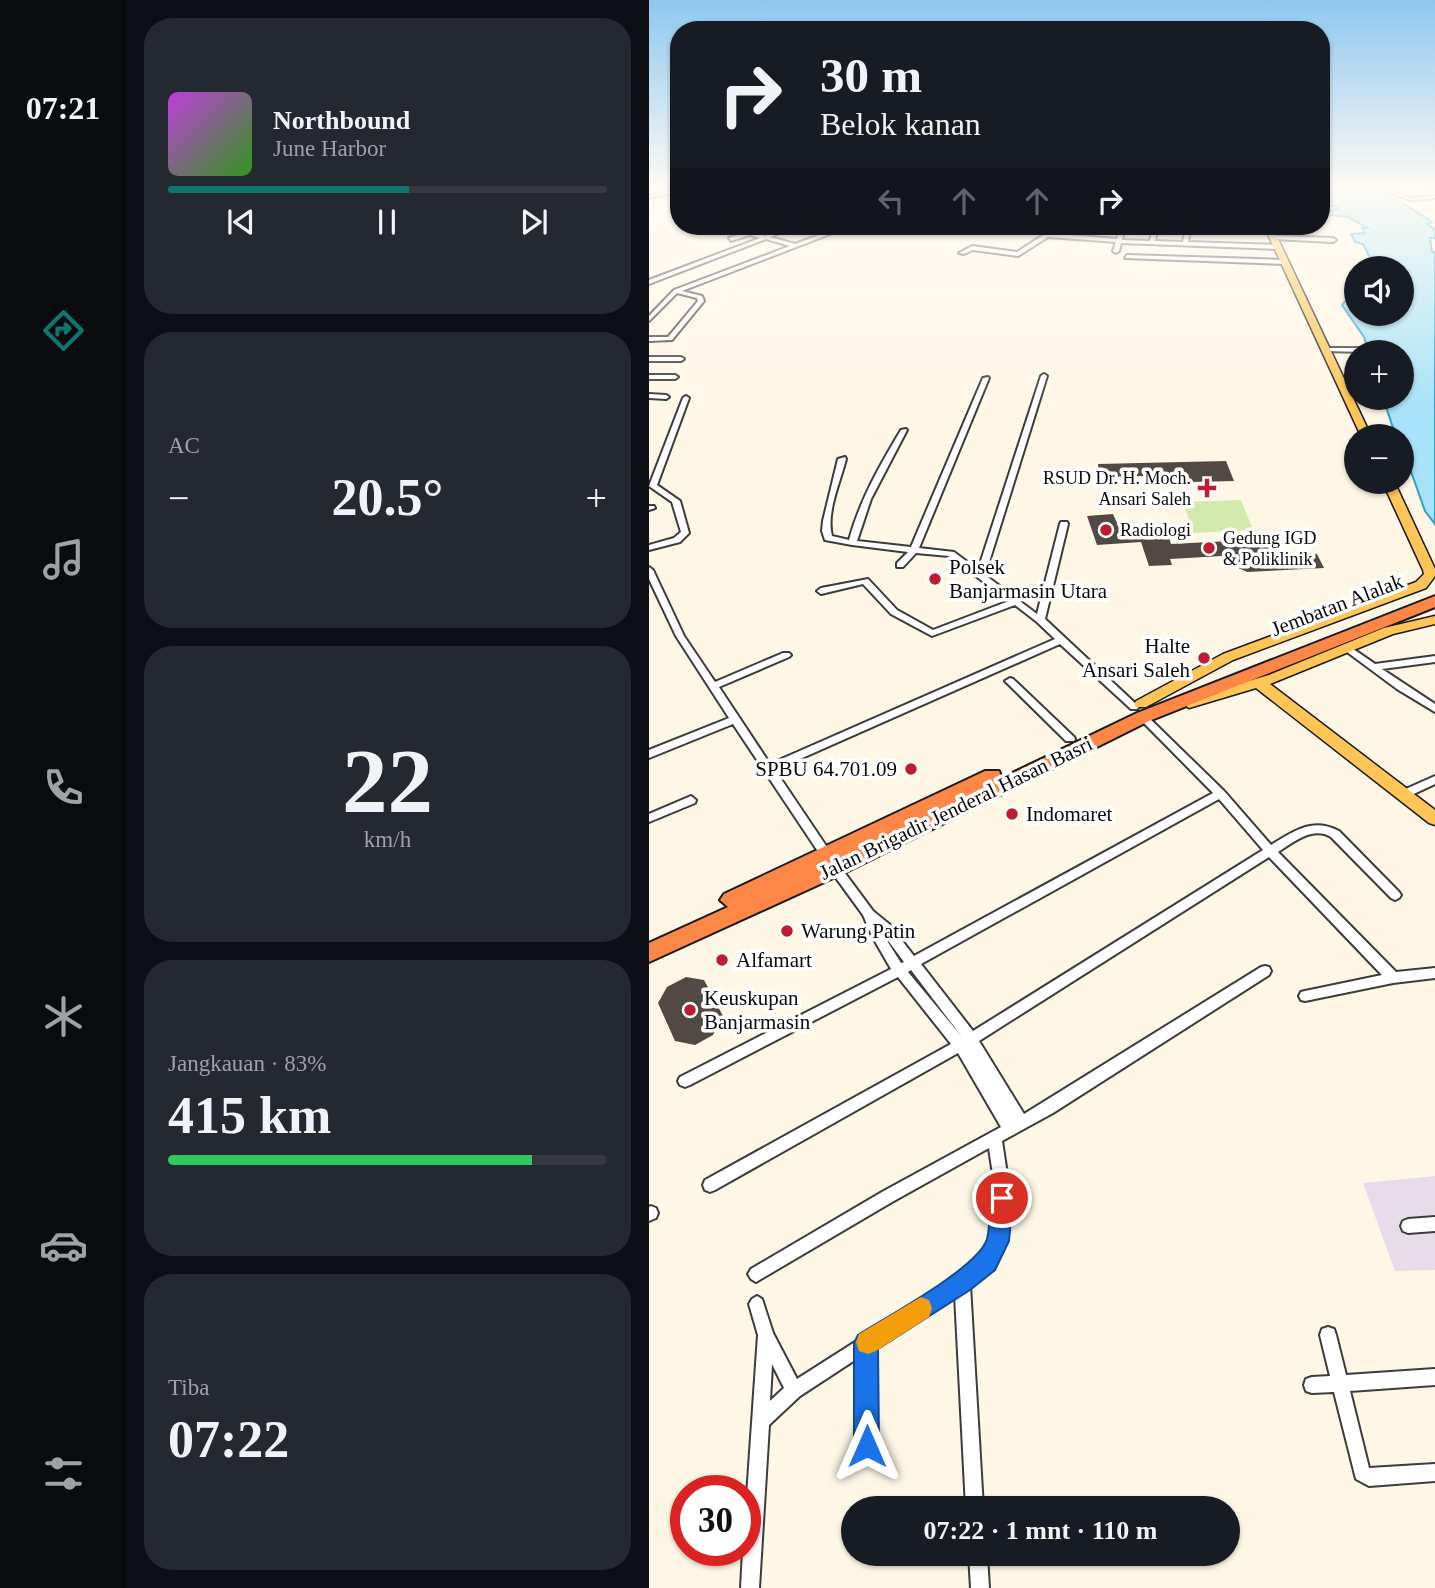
<!DOCTYPE html>
<html lang="id">
<head>
<meta charset="utf-8">
<style>
  :root { --surface:#171b24; --page:#242831; --text:#f1f3f6; --muted:#9ea1a6; --line:#363941; --accent:#0f766e }
  body { margin:0; font-family:"Times New Roman",serif; background:var(--page); color:var(--text); height:100vh; display:flex; flex-direction:column; font-size:26px; white-space:nowrap }
  * { box-sizing:border-box; margin:0 }
  p { font-size:23px; color:var(--muted) }
  .icon { flex:none; width:38px; height:38px; fill:none; stroke:currentColor; stroke-width:2; stroke-linecap:round; stroke-linejoin:round }
  .map { position:relative; flex:1; overflow:hidden }
  .sheet { display:flex; flex-direction:column; gap:18px; padding:18px; background:#0d0f14; width:523px }
  .sheet>* { flex:none }
  .banner { position:absolute; left:21px; top:21px; width:660px; height:214px; border-radius:28px; box-shadow:0 2px 5px #0004; background:#171b24; color:var(--text); overflow:hidden }
  .controls { position:absolute; left:695px; top:256px; display:grid; gap:14px }
  .controls a { display:grid; place-items:center; width:70px; height:70px; border-radius:50%; background:var(--surface); box-shadow:0 2px 5px #0004; font-size:35px }
  .speed { position:absolute; left:21px; top:1475px; display:flex; gap:14px; font-size:35px; font-weight:700; text-align:center }
  .speed>* { display:grid; place-content:center; width:91px; height:91px; border-radius:50%; background:var(--surface); box-shadow:0 2px 5px #0004; line-height:1 }
  .speed .limit { border:10px solid #d22; background:#fff; color:#111 }
  .pin { position:absolute; display:grid; place-items:center; width:60px; height:60px; color:#fff; margin:-30px; border:4px solid #fff; border-radius:50%; box-shadow:0 2px 7px #0007 }
  .me { position:absolute; width:77px; margin:-38px; rotate:0deg; stroke-linejoin:round; filter:drop-shadow(0 0 5px #0008) }
  .turn { display:flex; align-items:center; gap:24px; height:147px; padding:0 35px; font-size:32px }
  .turn .icon { width:91px; height:91px; stroke-width:2.5 }
  .turn b { display:block; font-size:49px; line-height:60px }
  .lanes { display:flex; align-items:center; height:66px; padding:0 35px; background:#0003; justify-content:center; gap:35px; direction:ltr }
  .lanes .off { opacity:.35 }
  .big { font-size:52px; font-weight:800; line-height:1.1 }
  .sheet .card { flex:1; display:flex; flex-direction:column; justify-content:center; gap:10px; min-width:0; padding:0 24px; border-radius:28px; background:var(--page) }
  .sheet .dial { align-items:center; gap:0 }
  .dial b { font-size:91px; line-height:1 }
  .song { display:flex; align-items:center; gap:21px }
  .cover { width:84px; height:84px; border-radius:10px; background:linear-gradient(135deg,hsl(290 70% 55%),hsl(110 70% 35%)) }
  .played { height:7px; border-radius:4px; background:linear-gradient(90deg,var(--accent) 55%,var(--line) 55%) }
  .keys { display:flex; justify-content:space-around; direction:ltr }
  .heat { display:flex; justify-content:space-between; align-items:center; font-size:38px; direction:ltr }
  .charge { height:10px; border-radius:5px; background:linear-gradient(90deg,#34c759 83%,var(--line) 0) }
  .trip { position:absolute; left:192px; top:1496px; width:399px; height:70px; border-radius:35px; background:var(--surface); box-shadow:0 2px 5px #0004; font-weight:800; line-height:70px; text-align:center }
  main { display:flex; flex:1; min-height:0 }
  .tab-bar { display:flex; flex-direction:column; width:126px; justify-content:space-around; align-items:center; background:#090b0e; color:var(--muted) }
  .tab-bar .icon { width:49px; height:49px }
  .tab-bar .active { color:var(--accent) }
  .tab-bar b { font-size:32px; color:var(--text) }
  .map>svg:first-child { display:block }
</style>
</head>
<body>
<main>
<nav class="tab-bar">
<b>07:21</b>
<svg class="icon active" aria-label="directions" viewBox="0 0 24 24"><path d="M12 3l9 9-9 9-9-9zM9 14v-3h6M13 9l2 2-2 2"/></svg>
<svg class="icon" aria-label="music" viewBox="0 0 24 24"><path d="M9 18V5l10-2v13"/><circle cx="6" cy="18" r="3"/><circle cx="16" cy="16" r="3"/></svg>
<svg class="icon" aria-label="phone" viewBox="0 0 24 24"><path d="M5 4h4l2 5-3 2q2 4 5 5l2-3 5 2v4C11 20 4 13 5 4z"/></svg>
<svg class="icon" aria-label="climate" viewBox="0 0 24 24"><path d="M12 3v18M4 7l16 10M4 17L20 7"/></svg>
<svg class="icon" aria-label="car" viewBox="0 0 24 24"><path d="M5 17H2v-5l4-1 3-4h7l3 4 3 1v5h-3M9 17h6M6 11h13"/><circle cx="7" cy="17" r="2"/><circle cx="17" cy="17" r="2"/></svg>
<svg class="icon" aria-label="filters" viewBox="0 0 24 24"><path d="M4 7h16M4 17h16"/><circle cx="9" cy="7" r="2"/><circle cx="15" cy="17" r="2"/></svg>
</nav>
<section class="sheet">
<div class="card">
<div class="song"><i class="cover"></i><div><b>Northbound</b><p>June Harbor</p></div></div>
<div class="played"></div>
<div class="keys"><svg class="icon" aria-label="previous" viewBox="0 0 24 24"><path d="M18 5L8 12l10 7zM5 5v14"/></svg><svg class="icon" aria-label="pause" viewBox="0 0 24 24"><path d="M8 5v14M16 5v14"/></svg><svg class="icon" aria-label="next" viewBox="0 0 24 24"><path d="M6 5l10 7-10 7zM19 5v14"/></svg></div>
</div>
<div class="card"><p>AC</p>
<div class="heat"><a>−</a><b class="big">20.5°</b><a>+</a></div>
</div>
<div class="card dial"><b>22</b><p>km/h</p></div>
<div class="card"><p>Jangkauan · 83%</p><b class="big">415 km</b><div class="charge"></div></div>
<div class="card"><p>Tiba</p><b class="big">07:22</b></div>
</section>
<div class="map">
<svg width="786" height="1588" viewBox="0 0 786 1588">
  <rect width="100%" height="100%" fill="#fff7e6"/>
  <!-- industrial -->
  <path fill="#e7dcea" d="M 786,1176 L 786,1270 L 746,1271 L 714,1183 Z"/>
  <!-- green -->
  <path fill="#d3eaaf" d="M 592,500 L 604,530 L 544,533 L 534,502 Z"/>
  <!-- water -->
  <path fill="#a8e3f9" stroke="#2ca1d3" stroke-width="2" d="M 672,186 C 683,186 696,184 706,186 C 733,190 761,207 783,222 L 779,224 L 786,230 L 786,238 L 781,238 L 783,252 L 786,252 L 786,524 L 776,511 L 753,446 L 752,436 L 749,436 L 743,425 L 734,397 L 752,397 L 752,352 L 720,352 L 715,337 L 693,305 L 699,298 L 699,289 L 707,287 L 707,313 L 752,313 L 752,268 L 713,268 L 716,261 L 722,260 L 714,244 L 706,242 L 702,234 L 716,233 L 713,228 L 718,228 L 699,217 L 672,214 L 689,209 L 687,206 L 672,205 L 678,202 L 672,199 Z"/>
  <!-- building -->
  <path fill="#524945" d="M 577,461 L 585,481 L 542,482 L 539,475 L 451,477 L 449,464 Z
    M 464,514 L 471,530 L 517,528 L 522,544 L 621,539 L 627,553 L 668,554 L 675,568 L 598,572 L 583,565 L 573,556 L 521,559 L 523,565 L 500,566 L 492,542 L 448,545 L 438,516 Z
    M 37,977 L 55,980 L 74,1016 L 64,1035 L 46,1045 L 26,1041 L 9,1003 L 18,987 Z"/>
  <g fill="none" stroke-linecap="round" stroke-linejoin="round">
    <!-- street casing -->
    <g stroke="#3c3c3c" stroke-width="4">
      <path id="street" d="M 0,186 L 6,186 L 0,188 Z
        M 725,186 L 731,186 L 761,198 L 786,196 L 786,198 L 761,200 Z
        M 30,189 L 30,191 L 0,198 L 0,196 Z
        M 142,226 L 149,226 L 121,237 L 146,244 L 195,226 L 202,226 L 33,291 L 53,296 L 55,301 L 23,340 L 0,341 L 0,337 L 19,337 L 49,301 L 48,298 L 28,293 L 0,321 L 0,316 L 25,290 L 141,246 L 117,239 L 0,284 L 0,280 L 111,238 L 101,235 L 82,241 L 80,238 L 101,231 L 116,236 Z
        M 425,226 L 431,226 L 420,235 L 468,239 L 471,226 L 476,226 L 473,240 L 501,241 L 504,226 L 509,226 L 506,241 L 534,242 L 537,226 L 542,226 L 539,242 L 629,245 L 632,247 L 629,249 L 472,243 L 470,251 L 467,253 L 464,251 L 467,242 L 399,237 L 369,256 L 324,250 L 315,254 L 310,253 L 323,246 L 368,252 L 396,234 L 414,235 Z
        M 625,236 L 684,238 L 687,240 L 684,242 L 623,239 Z
        M 478,255 L 636,260 L 639,262 L 636,264 L 476,258 Z
        M 677,348 L 715,348 L 718,350 L 715,352 L 675,351 L 675,349 Z
        M 0,357 L 32,357 L 35,359 L 32,361 L 0,361 Z
        M 395,374 L 398,376 L 336,575 L 388,614 L 411,524 L 412,522 L 418,522 L 419,524 L 396,619 L 488,705 L 490,707 L 488,709 L 482,709 L 411,644 L 126,770 L 190,865 L 224,911 L 240,924 L 265,956 L 564,793 L 489,717 L 491,715 L 497,715 L 575,791 L 622,845 C 645,831 663,817 690,831 L 750,892 L 752,895 L 750,898 L 746,900 L 742,898 L 682,837 C 663,826 645,842 629,852 L 747,972 L 786,968 L 786,978 L 744,983 L 656,1001 L 652,1000 L 650,996 L 652,992 L 656,991 L 733,975 L 620,857 L 330,1041 L 375,1114 L 612,967 L 616,966 L 620,967 L 622,971 L 620,975 L 404,1113 L 353,1141 C 362,1201 372,1242 321,1285 L 334,1508 L 317,1508 L 306,1295 L 225,1348 L 226,1446 L 224,1452 L 218,1454 L 212,1452 L 210,1446 L 209,1358 L 151,1396 L 120,1425 L 110,1588 L 92,1588 L 94,1550 L 96,1550 L 96,1525 L 109,1335 L 100,1304 L 103,1299 L 108,1296 L 113,1299 L 124,1333 L 148,1379 L 308,1277 C 319,1267 330,1258 338,1245 C 354,1217 344,1178 340,1148 L 243,1202 L 112,1279 L 107,1282 L 102,1279 L 99,1274 L 102,1269 L 233,1192 L 352,1127 L 309,1053 L 66,1190 L 61,1192 L 56,1190 L 54,1185 L 56,1180 L 302,1044 L 249,977 L 41,1085 L 36,1087 L 31,1085 L 29,1081 L 31,1077 L 242,969 L 223,936 L 214,915 L 182,871 L 84,724 L 0,758 L 0,750 L 80,718 L 27,636 L 0,579 L 0,567 L 4,570 L 35,636 L 66,682 L 134,653 L 140,653 L 142,655 L 140,657 L 70,687 L 121,764 L 406,639 L 388,622 L 366,605 L 283,636 L 242,614 L 214,584 L 172,594 L 168,591 L 172,588 L 219,579 L 248,610 L 284,630 L 360,601 L 300,556 L 267,553 L 254,567 L 248,567 L 248,563 L 259,552 L 203,545 L 176,540 L 173,531 L 174,521 L 189,459 L 196,457 L 197,459 C 191,483 177,512 183,536 L 200,540 C 211,500 231,465 252,430 L 257,429 L 258,430 L 222,499 L 208,541 L 262,547 L 334,378 L 339,377 L 340,378 L 270,548 L 305,552 L 329,570 L 392,376 ZM 570,799 L 614,850 L 324,1031 L 272,964 ZM 232,931 L 255,962 L 252,963 ZM 262,970 L 313,1037 L 259,972 ZM 123,1364 L 135,1388 L 121,1401 Z
        M 0,375 L 26,375 L 29,377 L 26,379 L 0,379 Z
        M 0,394 L 17,395 L 20,397 L 17,399 L 0,398 Z
        M 37,396 L 40,398 L 8,485 L 31,501 L 40,533 L 31,542 L 0,550 L 0,545 L 25,538 L 32,532 L 23,502 L 0,486 L 34,398 Z
        M 0,506 L 5,506 L 6,508 L 0,510 Z
        M 697,644 L 726,664 L 786,656 L 786,662 L 733,669 L 786,704 L 786,712 L 748,689 L 694,649 L 692,647 L 694,645 Z
        M 361,678 L 364,679 L 425,737 L 426,739 L 425,741 L 417,741 L 358,683 L 356,681 Z
        M 786,776 L 786,784 L 754,799 L 749,795 L 750,792 Z
        M 42,796 L 47,800 L 46,803 L 0,822 L 0,814 Z
        M 2,1206 L 7,1208 L 9,1213 L 7,1218 L 0,1221 L 0,1207 Z
        M 786,1217 L 786,1231 L 759,1233 L 754,1231 L 752,1226 L 754,1221 L 759,1219 Z
        M 679,1327 L 685,1329 L 687,1335 L 697,1375 L 786,1369 L 786,1385 L 701,1391 L 720,1468 L 786,1464 L 786,1481 L 720,1486 L 707,1479 L 685,1392 L 663,1393 L 657,1391 L 655,1385 L 657,1379 L 663,1377 L 681,1376 L 671,1335 L 673,1329 Z
        M 320,1554 L 338,1554 L 340,1588 L 322,1588 Z"/>
    </g>
    <!-- primary casing -->
    <g stroke="#1a1a1a" stroke-width="3">
      <path id="primary" d="M 779,186 L 786,186 L 786,190 L 780,187 Z
        M 615,226 L 623,226 L 722,436 L 712,436 Z
        M 733,481 L 745,481 L 786,569 L 786,576 L 777,588 L 584,660 L 497,707 L 487,707 L 485,704 L 487,701 L 574,654 L 767,582 L 775,574 L 774,570 Z
        M 786,616 L 786,624 L 744,634 L 621,684 L 786,810 L 786,825 L 780,823 L 607,688 L 540,708 L 533,703 L 535,700 L 620,675 L 735,628 Z"/>
    </g>
    <!-- highway casing -->
    <g stroke="#1a1a1a" stroke-width="4">
      <path id="highway" d="M 786,596 L 786,607 L 500,721 L 193,874 L 0,962 L 0,943 L 79,907 L 71,900 L 75,894 L 336,771 L 350,771 L 352,776 L 351,779 L 488,713 Z"/>
    </g>
    <!-- street -->
    <use href="#street" fill="#fff" fill-rule="evenodd"/>
    <!-- primary -->
    <use href="#primary" fill="#ffc556" fill-rule="evenodd"/>
    <!-- highway -->
    <use href="#highway" fill="#fc8747" fill-rule="evenodd"/>
  </g>
  <!-- sky -->
  <linearGradient id="sky" x2="0" y2="1"><stop stop-color="#8ec7ef"/><stop offset="0.46" stop-color="#fffbf4"/><stop offset="1" stop-color="#fffbf4" stop-opacity="0"/></linearGradient>
  <rect width="786" height="408" fill="url(#sky)"/>
  <!-- route -->
  <path fill="#1a73e8" stroke="#114b97" stroke-width="2" d="M 353,1187 L 361,1191 L 364,1198 L 360,1241 L 346,1270 L 321,1290 L 229,1349 L 230,1446 L 227,1454 L 218,1458 L 209,1454 L 205,1446 L 205,1343 L 209,1335 C 237,1317 329,1268 338,1239 C 342,1223 339,1206 345,1191 Z"/>
  <!-- slow -->
  <path fill="#f59e0b" d="M 272,1297 L 280,1300 L 283,1308 L 280,1317 L 227,1351 L 219,1354 L 210,1351 L 207,1342 L 210,1334 Z"/>
  <!-- markers -->
  <g fill="#be1c34" stroke="#fff" stroke-width="2.5">
    <path d="M554.5 477.5h7v7h7v7h-7v7h-7v-7h-7v-7h7z"/>
    <circle cx="457" cy="530" r="7"/>
    <circle cx="560" cy="548" r="7"/>
    <circle cx="286" cy="579" r="7"/>
    <circle cx="555" cy="658" r="7"/>
    <circle cx="262" cy="769" r="7"/>
    <circle cx="363" cy="814" r="7"/>
    <circle cx="138" cy="931" r="7"/>
    <circle cx="73" cy="960" r="7"/>
    <circle cx="41" cy="1010" r="7"/>
  </g>
  <g text-anchor="middle" dominant-baseline="central" stroke-width="7" stroke-linejoin="round" paint-order="stroke">
    <!-- far-poi labels -->
    <g font-size="18" fill="#090909" stroke="#fff" text-anchor="start">
      <text x="542" y="478" text-anchor="end">RSUD Dr. H. Moch.<tspan x="542" dy="21">Ansari Saleh</tspan></text>
      <text x="471" y="530">Radiologi</text>
      <text x="574" y="538">Gedung IGD<tspan x="574" dy="21">&amp; Poliklinik</tspan></text>
    </g>
    <!-- poi labels -->
    <g font-size="21" fill="#090909" stroke="#fff" text-anchor="start">
      <text x="300" y="567">Polsek<tspan x="300" dy="24">Banjarmasin Utara</tspan></text>
      <text x="541" y="646" text-anchor="end">Halte<tspan x="541" dy="24">Ansari Saleh</tspan></text>
      <text x="248" y="769" text-anchor="end">SPBU 64.701.09</text>
      <text x="377" y="814">Indomaret</text>
      <text x="152" y="931">Warung Patin</text>
      <text x="87" y="960">Alfamart</text>
      <text x="55" y="998">Keuskupan<tspan x="55" dy="24">Banjarmasin</tspan></text>
    </g>
    <!-- street labels -->
    <g font-size="21" fill="#090909" stroke="#fff">
      <text transform="translate(688 605) rotate(-21)">Jembatan Alalak</text>
      <text transform="translate(307 808) rotate(-26)">Jalan Brigadir Jenderal Hasan Basri</text>
    </g>
  </g>
</svg>
<div class="controls">
<a><svg class="icon" aria-label="sound" viewBox="0 0 24 24"><path d="M4 9h4l5-4v14l-5-4H4zM17 9q2 3 0 6"/></svg></a>
<a>+</a>
<a>−</a>
</div>
<div class="speed"><div class="limit">30</div></div>
<div class="pin" style="left:353px;top:1198px;background:#d93025"><svg class="icon" aria-label="arrive" viewBox="0 0 24 24"><path d="M6 21V4h12l-3 4 3 4H6"/></svg></div>
<svg class="me" style="left:218px;top:1446px" viewBox="-20 -20 40 40"><path d="M0-17L14 15 0 8-14 15z" fill="#1a73e8" stroke="#fff" stroke-width="4"/></svg>
<div class="trip">07:22 · 1 mnt · 110 m</div>
<div class="banner">
<div class="turn"><svg class="icon" aria-label="right" viewBox="0 0 24 24"><path d="M7 20v-9h11M14 6l5 5-5 5"/></svg><div><b>30 m</b>Belok kanan</div></div>
<div class="lanes"><svg class="icon off" aria-label="left" viewBox="0 0 24 24"><path d="M17 20v-9H6M10 6l-5 5 5 5"/></svg><svg class="icon off" aria-label="ahead" viewBox="0 0 24 24"><path d="M12 20V5M6 11l6-6 6 6"/></svg><svg class="icon off" aria-label="ahead" viewBox="0 0 24 24"><path d="M12 20V5M6 11l6-6 6 6"/></svg><svg class="icon" aria-label="right" viewBox="0 0 24 24"><path d="M7 20v-9h11M14 6l5 5-5 5"/></svg></div>
</div>
</div>
</main>
</body>
</html>
